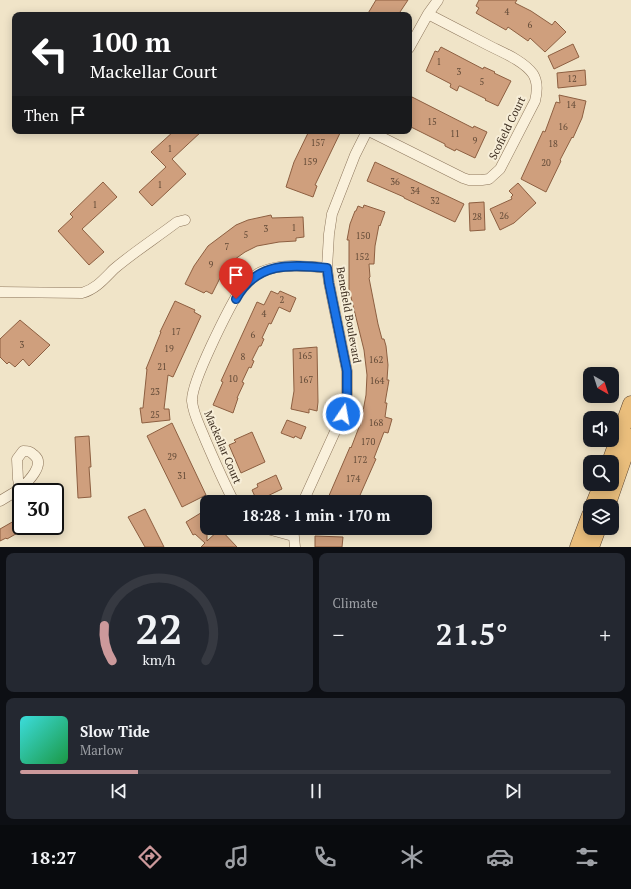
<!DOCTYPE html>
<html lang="en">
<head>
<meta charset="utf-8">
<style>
  :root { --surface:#171b24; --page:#242831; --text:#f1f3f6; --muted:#9ea1a6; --line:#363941; --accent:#cc999b }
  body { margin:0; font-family:"PT Serif",serif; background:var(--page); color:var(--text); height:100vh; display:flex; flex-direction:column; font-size:15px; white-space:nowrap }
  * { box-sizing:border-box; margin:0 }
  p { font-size:13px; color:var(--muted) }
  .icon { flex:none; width:22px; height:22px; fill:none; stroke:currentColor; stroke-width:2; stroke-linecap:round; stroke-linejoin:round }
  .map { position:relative; height:547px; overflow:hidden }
  .panel { display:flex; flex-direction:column; gap:6px; padding:6px; background:#0d0f14; flex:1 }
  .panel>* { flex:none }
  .top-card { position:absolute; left:12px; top:12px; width:400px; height:122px; border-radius:8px; box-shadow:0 2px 10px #0003; background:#202124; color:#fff; overflow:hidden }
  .needle { width:26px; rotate:141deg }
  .tools { position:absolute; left:583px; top:367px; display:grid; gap:8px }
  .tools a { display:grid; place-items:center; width:36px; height:36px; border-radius:8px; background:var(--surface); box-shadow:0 2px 10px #0003; font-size:20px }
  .speed { position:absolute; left:12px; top:483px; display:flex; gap:8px; font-size:20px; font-weight:700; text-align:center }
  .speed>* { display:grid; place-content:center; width:52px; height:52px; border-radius:50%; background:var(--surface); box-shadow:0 2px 10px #0003; line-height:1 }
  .speed .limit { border:2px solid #111; border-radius:6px; background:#fff; color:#111 }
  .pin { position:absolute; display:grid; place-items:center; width:34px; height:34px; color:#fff; margin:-41px -17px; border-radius:50% 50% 50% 0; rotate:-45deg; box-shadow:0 0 4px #0007 }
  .pin .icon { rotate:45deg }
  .me { position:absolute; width:44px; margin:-22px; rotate:12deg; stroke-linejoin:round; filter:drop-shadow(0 0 3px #0008) }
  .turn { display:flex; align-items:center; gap:14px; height:84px; padding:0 12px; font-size:18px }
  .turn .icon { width:52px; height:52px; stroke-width:2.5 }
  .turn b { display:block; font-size:28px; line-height:34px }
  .then { display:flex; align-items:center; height:38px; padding:0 12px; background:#0003; gap:8px; font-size:15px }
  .big { font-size:30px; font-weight:800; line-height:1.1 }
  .panel .card { flex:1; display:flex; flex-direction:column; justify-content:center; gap:6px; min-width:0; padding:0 14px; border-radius:8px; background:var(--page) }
  .panel .dial { align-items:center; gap:0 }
  .dial svg { height:104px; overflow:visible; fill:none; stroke:var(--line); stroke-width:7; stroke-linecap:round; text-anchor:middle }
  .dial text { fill:var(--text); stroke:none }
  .song { display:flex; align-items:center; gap:12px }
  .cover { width:48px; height:48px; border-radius:6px; background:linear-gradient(135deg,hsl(180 70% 55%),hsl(140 70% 35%)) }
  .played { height:4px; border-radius:2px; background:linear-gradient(90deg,var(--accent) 20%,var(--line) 20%) }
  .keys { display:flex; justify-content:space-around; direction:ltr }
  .heat { display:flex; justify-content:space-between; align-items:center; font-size:22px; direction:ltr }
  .panel .tiles { flex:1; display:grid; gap:6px; grid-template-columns:1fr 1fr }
  .card:last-child { grid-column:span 2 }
  .trip { position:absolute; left:200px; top:495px; width:232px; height:40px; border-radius:8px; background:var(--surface); box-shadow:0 2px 10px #0003; font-weight:800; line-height:40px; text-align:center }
  .tabs { display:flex; height:64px; justify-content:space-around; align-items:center; background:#090b0e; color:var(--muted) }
  .tabs .icon { width:28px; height:28px }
  .tabs .on { color:var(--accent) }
  .tabs b { font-size:18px; color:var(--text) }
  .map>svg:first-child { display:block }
</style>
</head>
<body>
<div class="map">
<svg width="631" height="547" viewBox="0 0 631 547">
  <rect width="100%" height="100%" fill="#f0e4c8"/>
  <!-- building -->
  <path fill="#cf9f7d" stroke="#8d5f41" d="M 376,0 L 408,0 L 398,15 L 367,15 Z
    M 479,0 L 517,0 L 515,3 L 531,11 L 552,25 L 555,21 L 566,32 L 545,52 L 530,38 L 528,41 L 508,27 L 506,30 L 476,13 L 479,8 L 476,6 Z
    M 573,44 L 579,57 L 554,69 L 548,56 Z
    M 441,47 L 483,69 L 484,67 L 495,72 L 494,73 L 511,81 L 498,106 L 485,100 L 486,99 L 460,86 L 459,86 L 457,91 L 450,87 L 451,84 L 426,71 L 435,51 L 438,52 Z
    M 585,70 L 586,85 L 558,88 L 557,73 Z
    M 559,95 L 586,101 L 582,118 L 573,138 L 572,137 L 560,160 L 561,161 L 546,192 L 521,179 L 543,131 L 545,132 L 556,102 L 560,103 Z
    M 412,97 L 473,128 L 474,126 L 487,132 L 475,158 L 456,149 L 455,151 L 445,146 L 445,144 L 409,126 L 409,104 Z
    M 174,131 L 202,131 L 172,159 L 186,174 L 152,206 L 139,192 L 166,167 L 151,152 Z
    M 309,131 L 341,131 L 315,185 L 317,186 L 313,197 L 286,187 L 294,162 Z
    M 375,162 L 464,204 L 455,222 L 404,198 L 404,197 L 367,181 Z
    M 103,182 L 117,197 L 82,229 L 104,252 L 89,265 L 58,231 L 73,217 L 70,214 Z
    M 518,183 L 536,203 L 514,223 L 500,230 L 490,209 L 512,199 L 511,197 L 513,195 L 509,191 Z
    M 484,202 L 485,230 L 470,231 L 469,203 Z
    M 364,205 L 385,212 L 380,226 L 379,225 L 375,246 L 374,264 L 369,264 L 370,277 L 369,278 L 378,324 L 382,339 L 384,339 L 386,346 L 388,365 L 387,380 L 389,380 L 385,403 L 387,403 L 385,417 L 392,419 L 388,433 L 384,432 L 374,458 L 376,459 L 357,502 L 338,502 L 328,498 L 350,447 L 351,448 L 361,422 L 366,395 L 367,375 L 364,350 L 349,289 L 349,240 L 347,240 L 350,224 L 355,211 L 356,211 L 358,206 L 363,208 Z
    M 271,215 L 272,218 L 303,217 L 304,237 L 296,238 L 296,241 L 279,242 L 257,246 L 245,252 L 231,262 L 221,276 L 212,294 L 206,291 L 204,293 L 185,284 L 194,266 L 208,246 L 236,225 L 248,220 Z
    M 271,291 L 278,294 L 280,291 L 296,298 L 290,312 L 279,307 L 271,324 L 269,323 L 262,338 L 264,339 L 261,346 L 259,346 L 252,360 L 254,361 L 251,368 L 249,367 L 242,382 L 244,383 L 237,398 L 238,398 L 233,413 L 213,405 L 223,382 L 221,381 L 257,302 L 264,305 Z
    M 175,301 L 195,310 L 194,312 L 201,316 L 173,377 L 168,375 L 164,409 L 169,409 L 170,420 L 142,423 L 140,408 L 143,408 L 147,369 L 146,369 L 161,332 L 160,332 Z
    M 20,320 L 50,345 L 29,366 L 23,359 L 15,367 L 9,362 L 7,364 L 0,357 L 0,339 Z
    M 317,347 L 318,402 L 317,411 L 309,409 L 309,413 L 291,409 L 294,391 L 293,349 Z
    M 287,420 L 306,427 L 301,439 L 295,436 L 294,438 L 281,433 Z
    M 172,423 L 206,495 L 182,507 L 147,436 Z
    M 252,432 L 265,462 L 241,473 L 229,445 L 236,442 L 234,440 Z
    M 89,436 L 91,467 L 89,467 L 91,497 L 78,498 L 75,437 Z
    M 276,475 L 282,489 L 257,501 L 252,490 L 258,487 L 257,484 Z
    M 145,509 L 164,547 L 145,547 L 128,517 Z
    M 204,511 L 207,517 L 207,541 L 220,529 L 237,547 L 201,547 L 205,543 L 195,534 L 193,535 L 186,522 Z
    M 21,517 L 21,531 L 7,539 L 6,538 L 0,541 L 0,529 Z
    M 315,536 L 343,537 L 342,547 L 315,547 Z"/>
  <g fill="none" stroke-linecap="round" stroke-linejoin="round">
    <!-- minor casing -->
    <g stroke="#8d765c" stroke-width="11">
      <path id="minor" d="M 409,48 L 428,14 L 438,0
        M 369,131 L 463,178 L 469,180 L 482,180 L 489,179 L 500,169 L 535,101 C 537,93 538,82 533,74 C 523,60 501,52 486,44 C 467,34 447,24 428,14
        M 0,292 L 82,293 C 96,289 104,279 114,269 C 134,252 156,238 177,222 L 185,220
        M 23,451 C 28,451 30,451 34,455 C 46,464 28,482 20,489 L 18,479 L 17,459 Z
        M 0,501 L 20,489
        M 234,502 C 223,481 214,460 205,439 C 200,426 193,414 192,401 C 191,382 229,308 240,290 C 245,283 253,276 261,272 C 280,263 306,266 327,268
        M 303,502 L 343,414 L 347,396 L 347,371 L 329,283 L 327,268 L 329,234 L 332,214 L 355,155 L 367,131
        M 264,528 L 293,536
        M 293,528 L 295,547"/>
    </g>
    <!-- trunk casing -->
    <g stroke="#5b4430" stroke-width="17">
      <path id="trunk" d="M 610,462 L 631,404
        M 593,506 L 602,484
        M 607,506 L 631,437
        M 578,547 L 590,515
        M 591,547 L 598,528"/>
    </g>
    <!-- minor -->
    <use href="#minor" stroke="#faf1dc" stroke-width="10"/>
    <!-- trunk -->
    <use href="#trunk" stroke="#eabe7c" stroke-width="16"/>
  </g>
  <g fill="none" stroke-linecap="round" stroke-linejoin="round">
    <!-- route casing -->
    <g stroke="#114b97" stroke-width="10">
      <path id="route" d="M 236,299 C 256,262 290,264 327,268 L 329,283 L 347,371 L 347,396 L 343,414"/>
    </g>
    <!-- route -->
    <use href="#route" stroke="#1a73e8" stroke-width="7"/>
  </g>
  <g text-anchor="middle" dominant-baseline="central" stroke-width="4" stroke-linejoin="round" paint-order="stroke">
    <!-- number labels -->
    <g font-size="9" fill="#624a37">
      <text x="507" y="12">4</text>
      <text x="530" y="25">6</text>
      <text x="439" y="62">1</text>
      <text x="459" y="72">3</text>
      <text x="572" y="79">12</text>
      <text x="482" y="82">5</text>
      <text x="571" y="105">14</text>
      <text x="432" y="122">15</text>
      <text x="563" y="127">16</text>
      <text x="455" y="134">11</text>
      <text x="475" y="141">9</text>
      <text x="318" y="143">157</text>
      <text x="553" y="144">18</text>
      <text x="170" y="149">1</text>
      <text x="310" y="162">159</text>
      <text x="546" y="163">20</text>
      <text x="395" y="182">36</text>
      <text x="160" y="185">1</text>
      <text x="415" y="191">34</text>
      <text x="435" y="201">32</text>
      <text x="95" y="205">1</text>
      <text x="504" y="216">26</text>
      <text x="477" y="217">28</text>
      <text x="294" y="228">1</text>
      <text x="266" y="229">3</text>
      <text x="246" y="235">5</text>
      <text x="363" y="236">150</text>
      <text x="227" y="247">7</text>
      <text x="362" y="257">152</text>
      <text x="211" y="265">9</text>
      <text x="282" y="300">2</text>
      <text x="264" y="314">4</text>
      <text x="176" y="332">17</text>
      <text x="253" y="335">6</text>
      <text x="22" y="345">3</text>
      <text x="169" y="349">19</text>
      <text x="305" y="356">165</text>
      <text x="243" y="357">8</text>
      <text x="376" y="360">162</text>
      <text x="162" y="367">21</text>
      <text x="233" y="379">10</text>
      <text x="306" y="380">167</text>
      <text x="377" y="381">164</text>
      <text x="155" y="392">23</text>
      <text x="155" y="415">25</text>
      <text x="376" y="423">168</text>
      <text x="368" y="442">170</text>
      <text x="172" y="457">29</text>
      <text x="360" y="460">172</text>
      <text x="182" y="476">31</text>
      <text x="353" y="479">174</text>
    </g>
    <!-- street labels -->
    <g font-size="11" fill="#3d2e20" stroke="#f7eed8">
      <text transform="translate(507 128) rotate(-64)">Scofield Court</text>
      <text transform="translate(349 315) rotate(80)">Benefield Boulevard</text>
      <text transform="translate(223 447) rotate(67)">Mackellar Court</text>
    </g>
  </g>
</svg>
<div class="tools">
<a><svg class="needle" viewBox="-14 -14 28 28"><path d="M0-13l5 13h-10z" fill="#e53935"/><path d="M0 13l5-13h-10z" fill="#9ea1a6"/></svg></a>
<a><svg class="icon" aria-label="sound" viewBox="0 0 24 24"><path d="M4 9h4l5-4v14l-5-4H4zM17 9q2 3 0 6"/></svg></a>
<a><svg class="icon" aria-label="search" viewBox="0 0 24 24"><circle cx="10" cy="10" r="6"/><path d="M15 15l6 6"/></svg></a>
<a><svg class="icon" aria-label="layers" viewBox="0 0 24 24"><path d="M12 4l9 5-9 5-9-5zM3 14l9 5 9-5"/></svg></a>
</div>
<div class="speed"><div class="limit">30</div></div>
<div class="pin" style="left:236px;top:299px;background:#d93025"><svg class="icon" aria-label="arrive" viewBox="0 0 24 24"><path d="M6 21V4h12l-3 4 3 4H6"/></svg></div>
<svg class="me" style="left:343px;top:414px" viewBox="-20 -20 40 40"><circle r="17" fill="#1a73e8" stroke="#fff" stroke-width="3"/><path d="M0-11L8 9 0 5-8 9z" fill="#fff"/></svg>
<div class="trip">18:28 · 1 min · 170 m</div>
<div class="top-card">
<div class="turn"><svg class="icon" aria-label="left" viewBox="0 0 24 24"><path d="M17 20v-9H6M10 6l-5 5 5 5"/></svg><div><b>100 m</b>Mackellar Court</div></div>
<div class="then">Then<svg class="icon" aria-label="arrive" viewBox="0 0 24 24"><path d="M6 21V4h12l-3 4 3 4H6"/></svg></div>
</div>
</div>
<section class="panel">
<div class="tiles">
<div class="card dial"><svg viewBox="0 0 100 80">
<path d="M14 69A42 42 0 1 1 86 69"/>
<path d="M14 69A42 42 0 0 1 8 42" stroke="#cc999b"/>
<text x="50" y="56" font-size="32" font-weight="700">22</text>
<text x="50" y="72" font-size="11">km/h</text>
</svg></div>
<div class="card"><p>Climate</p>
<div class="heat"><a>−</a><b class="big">21.5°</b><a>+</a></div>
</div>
<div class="card">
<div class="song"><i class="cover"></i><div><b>Slow Tide</b><p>Marlow</p></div></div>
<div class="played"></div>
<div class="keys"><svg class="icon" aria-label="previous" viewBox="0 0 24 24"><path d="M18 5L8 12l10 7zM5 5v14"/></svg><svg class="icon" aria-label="pause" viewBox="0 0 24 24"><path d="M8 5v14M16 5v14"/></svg><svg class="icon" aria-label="next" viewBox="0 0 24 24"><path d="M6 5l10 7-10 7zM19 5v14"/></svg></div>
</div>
</div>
</section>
<nav class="tabs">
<b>18:27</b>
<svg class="icon on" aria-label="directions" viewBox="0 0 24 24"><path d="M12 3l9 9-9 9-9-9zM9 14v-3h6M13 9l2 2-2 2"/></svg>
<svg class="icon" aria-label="music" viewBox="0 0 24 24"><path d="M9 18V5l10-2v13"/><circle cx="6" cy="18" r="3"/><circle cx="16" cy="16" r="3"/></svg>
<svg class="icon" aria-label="phone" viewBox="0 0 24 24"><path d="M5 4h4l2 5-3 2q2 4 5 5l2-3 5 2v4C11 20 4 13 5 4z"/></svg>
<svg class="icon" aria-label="climate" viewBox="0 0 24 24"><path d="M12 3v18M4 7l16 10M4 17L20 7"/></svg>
<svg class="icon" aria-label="car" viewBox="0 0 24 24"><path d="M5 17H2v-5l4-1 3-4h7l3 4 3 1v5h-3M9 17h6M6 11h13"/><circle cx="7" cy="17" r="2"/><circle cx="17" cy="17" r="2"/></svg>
<svg class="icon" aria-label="filters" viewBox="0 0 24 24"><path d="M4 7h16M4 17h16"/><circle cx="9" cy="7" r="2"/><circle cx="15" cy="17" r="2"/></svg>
</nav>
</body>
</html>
